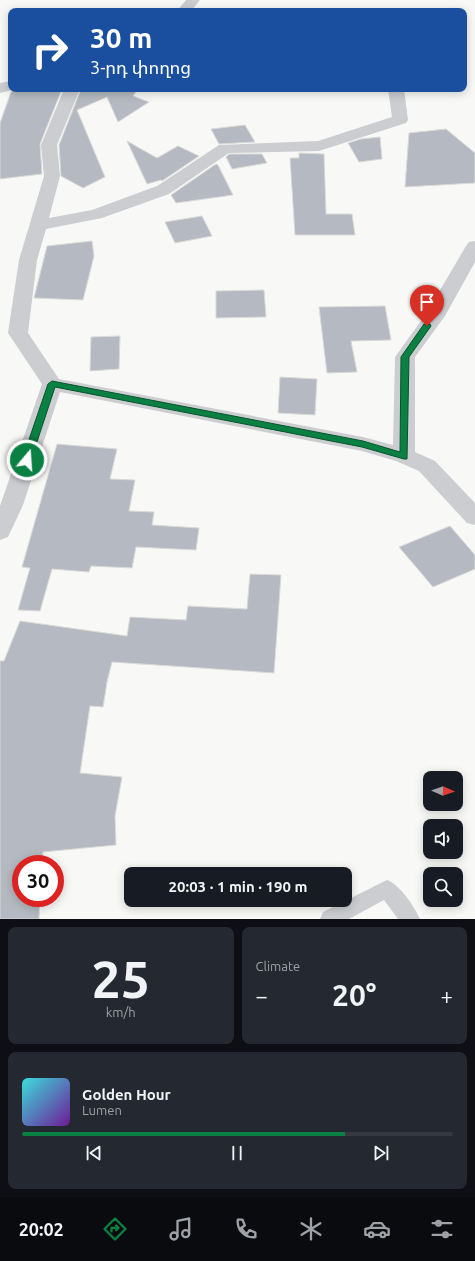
<!DOCTYPE html>
<html lang="en">
<head>
<meta charset="utf-8">
<style>
  :root { --surface:#171b24; --page:#242831; --text:#f1f3f6; --muted:#9ea1a6; --line:#363941; --accent:#0b8043 }
  body { margin:0; font-family:Ubuntu,"Noto Sans Armenian",sans-serif; background:var(--page); color:var(--text); height:100vh; display:flex; flex-direction:column; font-size:15px; white-space:nowrap }
  * { box-sizing:border-box; margin:0 }
  p { font-size:13px; color:var(--muted) }
  .icon { flex:none; width:22px; height:22px; fill:none; stroke:currentColor; stroke-width:2; stroke-linecap:round; stroke-linejoin:round }
  .map { position:relative; height:919px; overflow:hidden }
  .details { display:flex; flex-direction:column; gap:8px; padding:8px; background:#0d0f14; flex:1 }
  .details>* { flex:none }
  .top-card { position:absolute; left:8px; top:8px; width:459px; height:84px; border-radius:8px; box-shadow:0 2px 10px #0003; background:#1a4fa0; color:#fff; overflow:hidden }
  .needle { width:26px; rotate:92deg }
  .controls { position:absolute; left:423px; top:771px; display:grid; gap:8px }
  .controls a { display:grid; place-items:center; width:40px; height:40px; border-radius:8px; background:var(--surface); box-shadow:0 2px 10px #0003; font-size:20px }
  .speed { position:absolute; left:12px; top:855px; display:flex; gap:8px; font-size:20px; font-weight:700; text-align:center }
  .speed>* { display:grid; place-content:center; width:52px; height:52px; border-radius:50%; background:var(--surface); box-shadow:0 2px 10px #0003; line-height:1 }
  .speed .limit { border:6px solid #d22; background:#fff; color:#111 }
  .pin { position:absolute; display:grid; place-items:center; width:34px; height:34px; color:#fff; margin:-41px -17px; border-radius:50% 50% 50% 0; rotate:-45deg; box-shadow:0 0 4px #0007 }
  .pin .icon { rotate:45deg }
  .me { position:absolute; width:44px; margin:-22px; rotate:18deg; stroke-linejoin:round; filter:drop-shadow(0 0 3px #0008) }
  .turn { display:flex; align-items:center; gap:14px; height:84px; padding:0 16px; font-size:18px }
  .turn .icon { width:52px; height:52px; stroke-width:2.5 }
  .turn b { display:block; font-size:28px; line-height:34px }
  .big { font-size:30px; font-weight:600; line-height:1.1 }
  .details .widget { flex:1; display:flex; flex-direction:column; justify-content:center; gap:6px; min-width:0; padding:0 14px; border-radius:8px; background:var(--page) }
  .details .dial { align-items:center; gap:0 }
  .dial b { font-size:52px; line-height:1 }
  .song { display:flex; align-items:center; gap:12px }
  .cover { width:48px; height:48px; border-radius:6px; background:linear-gradient(135deg,hsl(180 70% 55%),hsl(280 70% 35%)) }
  .played { height:4px; border-radius:2px; background:linear-gradient(90deg,var(--accent) 75%,var(--line) 75%) }
  .keys { display:flex; justify-content:space-around; direction:ltr }
  .heat { display:flex; justify-content:space-between; align-items:center; font-size:22px; direction:ltr }
  .details .tiles { flex:1; display:grid; gap:8px; grid-template-columns:1fr 1fr }
  .widget:last-child { grid-column:span 2 }
  .trip { position:absolute; left:124px; top:867px; width:228px; height:40px; border-radius:8px; background:var(--surface); box-shadow:0 2px 10px #0003; font-weight:600; line-height:40px; text-align:center }
  .dock { display:flex; height:64px; justify-content:space-around; align-items:center; background:#090b0e; color:var(--muted) }
  .dock .icon { width:28px; height:28px }
  .dock .active { color:var(--accent) }
  .dock b { font-size:18px; color:var(--text) }
  .map>svg:first-child { display:block }
</style>
</head>
<body>
<div class="map">
<svg width="475" height="919" viewBox="0 0 475 919">
  <rect width="100%" height="100%" fill="#f8f9f6"/>
  <!-- building -->
  <path fill="#b5bac2" stroke="#dadad8" d="M 53,89 L 62,89 L 40,144 L 42,174 L 0,179 L 0,123 L 11,92 L 17,90 Z
    M 81,89 L 138,89 L 133,96 L 149,102 L 118,122 L 107,97 L 77,110 L 105,177 L 83,188 L 61,176 L 59,145 Z
    M 245,125 L 255,142 L 219,144 L 211,129 Z
    M 446,129 L 475,153 L 475,183 L 405,187 L 409,133 Z
    M 380,137 L 382,159 L 359,162 L 348,143 L 361,139 Z
    M 127,141 L 157,158 L 178,146 L 199,156 L 162,181 L 161,180 L 147,184 Z
    M 299,153 L 324,154 L 326,214 L 352,214 L 355,235 L 295,235 L 290,158 L 299,158 Z
    M 229,154 L 262,154 L 267,163 L 232,169 L 226,157 Z
    M 216,164 L 218,165 L 233,195 L 176,203 L 171,195 Z
    M 202,216 L 212,236 L 175,243 L 165,222 Z
    M 92,241 L 94,256 L 83,300 L 34,298 L 47,246 Z
    M 264,290 L 266,317 L 216,318 L 216,291 Z
    M 385,306 L 391,340 L 351,341 L 357,372 L 327,373 L 319,307 Z
    M 120,336 L 119,369 L 90,371 L 91,337 Z
    M 280,377 L 317,379 L 315,415 L 278,413 Z
    M 57,444 L 117,449 L 110,479 L 135,480 L 129,511 L 154,512 L 152,525 L 199,528 L 196,550 L 136,547 L 132,568 L 91,566 L 89,572 L 52,569 L 40,611 L 18,610 L 30,568 L 22,567 Z
    M 450,526 L 475,555 L 475,569 L 433,587 L 399,547 Z
    M 250,574 L 281,575 L 274,673 L 112,662 L 107,682 L 103,707 L 90,706 L 80,773 L 122,777 L 115,816 L 116,845 L 43,852 L 42,864 L 21,864 L 21,898 L 40,898 L 39,919 L 0,919 L 0,661 L 4,661 L 20,621 L 127,636 L 130,617 L 186,620 L 188,606 L 247,609 Z"/>
  <g fill="none" stroke-linecap="round" stroke-linejoin="round">
    <!-- service -->
    <path fill="#cbcdd1" fill-rule="evenodd" d="M 387,880 C 400,885 414,906 420,919 L 398,919 L 384,900 L 349,919 L 320,919 L 323,912 Z"/>
    <!-- minor -->
    <path fill="#cbcdd1" fill-rule="evenodd" d="M 186,0 L 200,0 L 191,11 L 177,11 Z
      M 11,81 L 11,89 L 16,89 L 0,93 L 0,83 Z
      M 64,89 L 80,89 L 57,145 L 60,176 L 49,218 L 92,210 L 157,186 L 219,145 L 318,141 L 392,117 L 388,89 L 404,89 L 408,120 L 406,123 L 319,151 L 229,153 L 169,194 L 102,218 L 46,229 L 37,260 L 28,333 L 59,379 L 363,437 L 393,445 L 395,357 L 426,314 L 466,246 L 469,242 L 475,241 L 475,262 L 445,316 L 415,357 L 415,452 L 435,461 L 475,503 L 475,525 L 467,523 L 419,471 L 396,461 L 362,451 L 60,392 L 23,505 L 8,537 L 0,540 L 0,506 L 42,384 L 8,333 L 19,260 L 44,176 L 41,145 Z"/>
  </g>
  <!-- route -->
  <path fill="#0b8043" stroke="#07532c" d="M 424,324 L 430,324 L 431,326 L 409,357 L 407,459 L 404,459 L 362,447 L 55,387 L 31,460 L 27,463 L 22,460 L 48,384 L 52,381 L 363,441 L 400,452 L 401,357 Z"/>
</svg>
<div class="controls">
<a><svg class="needle" viewBox="-14 -14 28 28"><path d="M0-13l5 13h-10z" fill="#e53935"/><path d="M0 13l5-13h-10z" fill="#9ea1a6"/></svg></a>
<a><svg class="icon" aria-label="sound" viewBox="0 0 24 24"><path d="M4 9h4l5-4v14l-5-4H4zM17 9q2 3 0 6"/></svg></a>
<a><svg class="icon" aria-label="search" viewBox="0 0 24 24"><circle cx="10" cy="10" r="6"/><path d="M15 15l6 6"/></svg></a>
</div>
<div class="speed"><div class="limit">30</div></div>
<div class="pin" style="left:427px;top:326px;background:#d93025"><svg class="icon" aria-label="arrive" viewBox="0 0 24 24"><path d="M6 21V4h12l-3 4 3 4H6"/></svg></div>
<svg class="me" style="left:27px;top:460px" viewBox="-20 -20 40 40"><circle r="17" fill="#0b8043" stroke="#fff" stroke-width="3"/><path d="M0-11L8 9 0 5-8 9z" fill="#fff"/></svg>
<div class="trip">20:03 · 1 min · 190 m</div>
<div class="top-card">
<div class="turn"><svg class="icon" aria-label="right" viewBox="0 0 24 24"><path d="M7 20v-9h11M14 6l5 5-5 5"/></svg><div><b>30 m</b>3-րդ փողոց</div></div>
</div>
</div>
<section class="details">
<div class="tiles">
<div class="widget dial"><b>25</b><p>km/h</p></div>
<div class="widget"><p>Climate</p>
<div class="heat"><a>−</a><b class="big">20°</b><a>+</a></div>
</div>
<div class="widget">
<div class="song"><i class="cover"></i><div><b>Golden Hour</b><p>Lumen</p></div></div>
<div class="played"></div>
<div class="keys"><svg class="icon" aria-label="previous" viewBox="0 0 24 24"><path d="M18 5L8 12l10 7zM5 5v14"/></svg><svg class="icon" aria-label="pause" viewBox="0 0 24 24"><path d="M8 5v14M16 5v14"/></svg><svg class="icon" aria-label="next" viewBox="0 0 24 24"><path d="M6 5l10 7-10 7zM19 5v14"/></svg></div>
</div>
</div>
</section>
<nav class="dock">
<b>20:02</b>
<svg class="icon active" aria-label="directions" viewBox="0 0 24 24"><path d="M12 3l9 9-9 9-9-9zM9 14v-3h6M13 9l2 2-2 2"/></svg>
<svg class="icon" aria-label="music" viewBox="0 0 24 24"><path d="M9 18V5l10-2v13"/><circle cx="6" cy="18" r="3"/><circle cx="16" cy="16" r="3"/></svg>
<svg class="icon" aria-label="phone" viewBox="0 0 24 24"><path d="M5 4h4l2 5-3 2q2 4 5 5l2-3 5 2v4C11 20 4 13 5 4z"/></svg>
<svg class="icon" aria-label="climate" viewBox="0 0 24 24"><path d="M12 3v18M4 7l16 10M4 17L20 7"/></svg>
<svg class="icon" aria-label="car" viewBox="0 0 24 24"><path d="M5 17H2v-5l4-1 3-4h7l3 4 3 1v5h-3M9 17h6M6 11h13"/><circle cx="7" cy="17" r="2"/><circle cx="17" cy="17" r="2"/></svg>
<svg class="icon" aria-label="filters" viewBox="0 0 24 24"><path d="M4 7h16M4 17h16"/><circle cx="9" cy="7" r="2"/><circle cx="15" cy="17" r="2"/></svg>
</nav>
</body>
</html>
